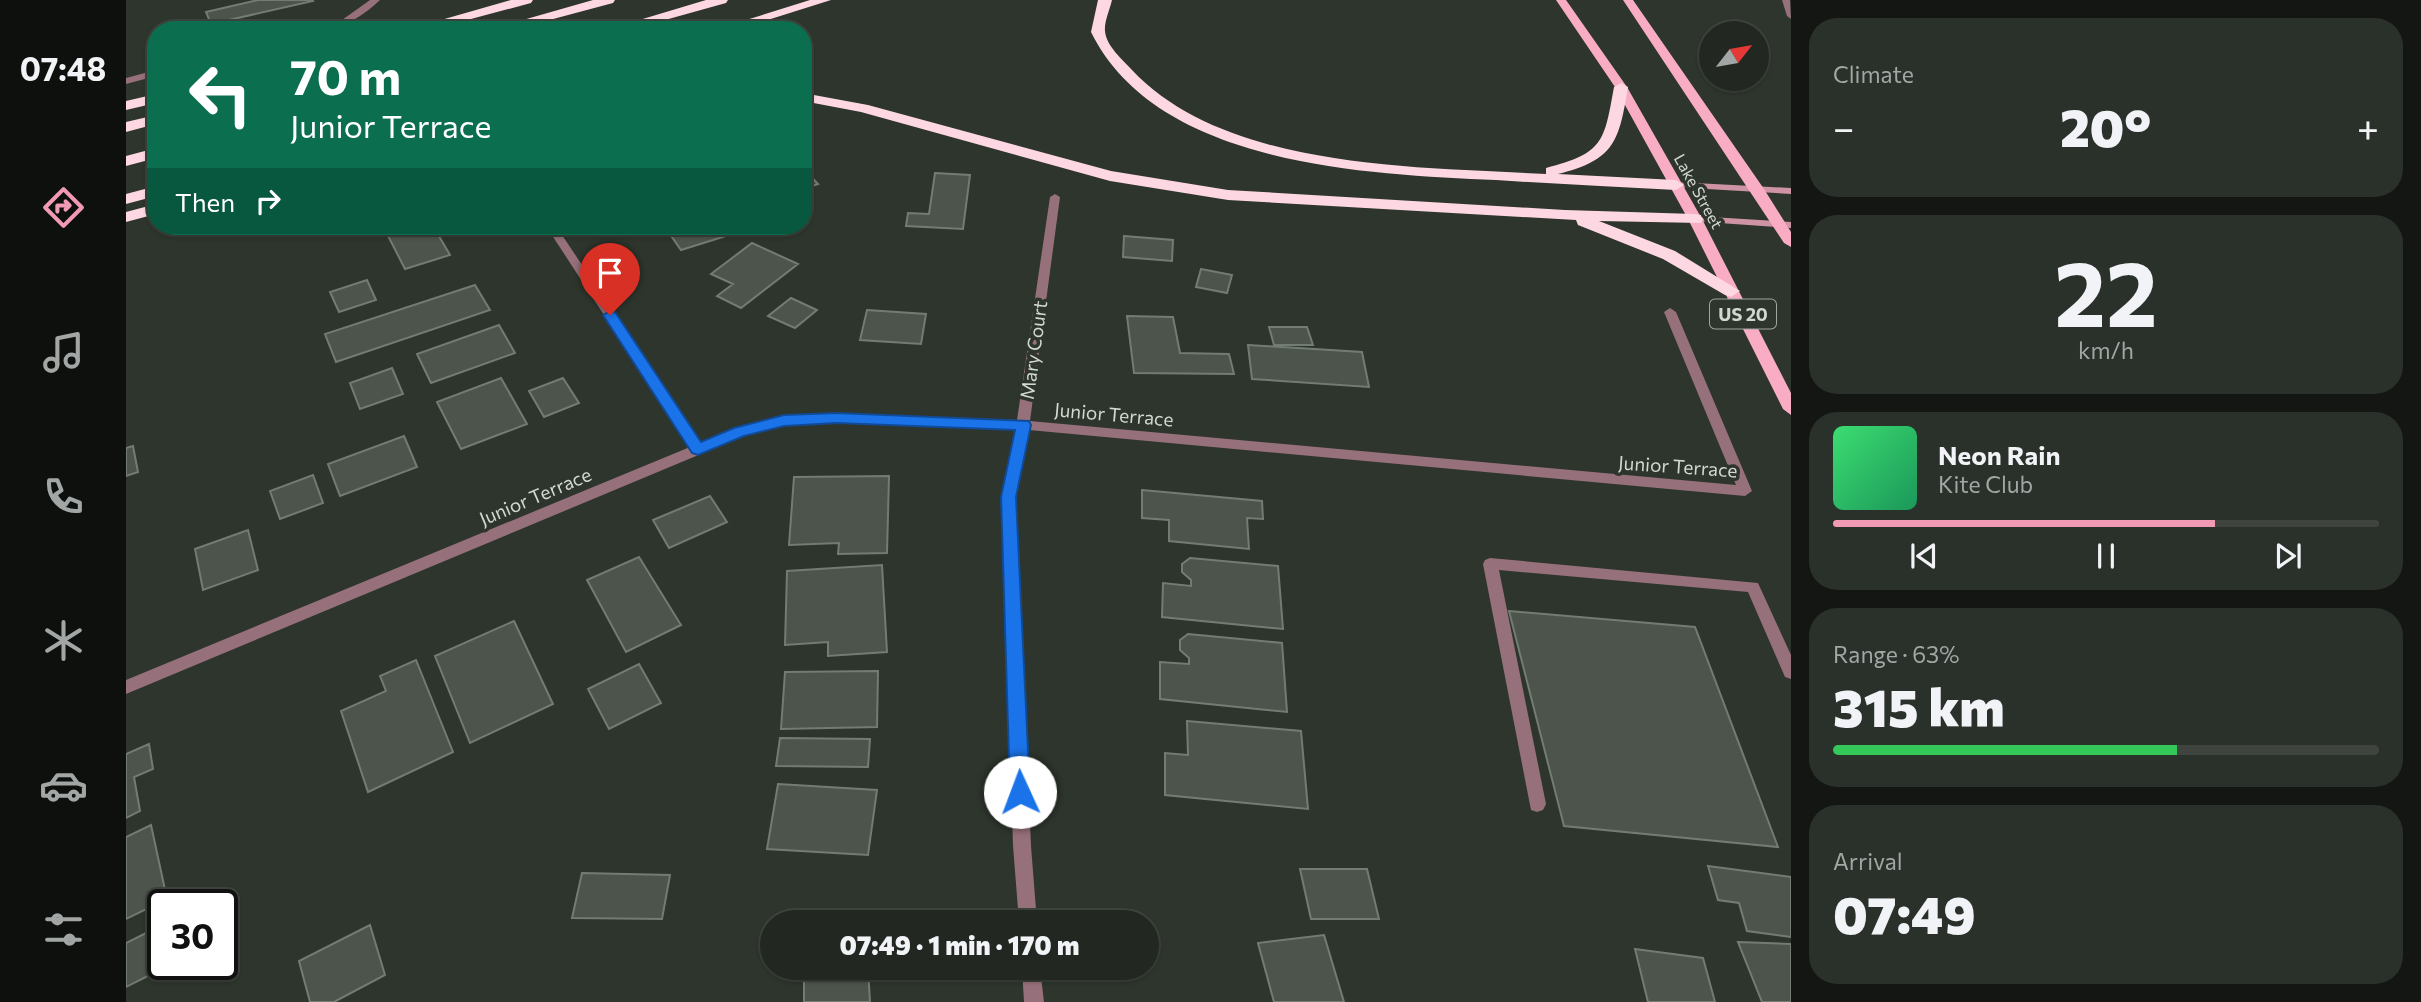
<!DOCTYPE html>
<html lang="en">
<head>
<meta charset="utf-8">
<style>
  :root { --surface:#222821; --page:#2a302a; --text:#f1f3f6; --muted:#a2a6a5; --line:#3f443f; --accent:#f09ab5 }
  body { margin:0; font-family:Commissioner,sans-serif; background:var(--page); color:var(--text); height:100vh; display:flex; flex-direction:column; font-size:26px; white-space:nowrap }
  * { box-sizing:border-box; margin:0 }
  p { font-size:23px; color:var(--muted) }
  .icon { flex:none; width:38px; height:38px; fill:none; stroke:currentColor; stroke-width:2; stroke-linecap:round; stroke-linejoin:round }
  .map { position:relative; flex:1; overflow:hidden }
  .details { display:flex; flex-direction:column; gap:18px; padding:18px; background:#131612; width:630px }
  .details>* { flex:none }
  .guide { position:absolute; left:21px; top:21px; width:665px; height:214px; border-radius:28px; box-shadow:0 2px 5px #0004,0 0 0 2px var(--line); background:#0b6e4f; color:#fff; overflow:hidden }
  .needle { width:46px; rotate:59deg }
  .buttons { position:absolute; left:1573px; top:21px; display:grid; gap:14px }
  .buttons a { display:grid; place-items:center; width:70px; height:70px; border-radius:50%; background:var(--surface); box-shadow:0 2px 5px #0004,0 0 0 2px var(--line); font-size:35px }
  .speed { position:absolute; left:21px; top:889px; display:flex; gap:14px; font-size:35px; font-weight:700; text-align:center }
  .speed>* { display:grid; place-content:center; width:91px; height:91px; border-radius:50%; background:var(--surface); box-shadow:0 2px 5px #0004,0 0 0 2px var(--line); line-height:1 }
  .speed .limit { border:4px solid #111; border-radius:10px; background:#fff; color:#111 }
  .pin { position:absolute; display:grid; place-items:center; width:60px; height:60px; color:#fff; margin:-72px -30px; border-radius:50% 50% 50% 0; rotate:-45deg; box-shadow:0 0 7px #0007 }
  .pin .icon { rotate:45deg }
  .me { position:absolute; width:77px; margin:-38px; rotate:358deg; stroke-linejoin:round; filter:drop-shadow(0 0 5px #0008) }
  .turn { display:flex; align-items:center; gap:24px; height:147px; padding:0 28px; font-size:32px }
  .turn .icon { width:91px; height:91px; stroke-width:2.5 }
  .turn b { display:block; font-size:49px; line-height:60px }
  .then { display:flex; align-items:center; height:66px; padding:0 28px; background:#0003; gap:14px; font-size:26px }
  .big { font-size:52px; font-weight:800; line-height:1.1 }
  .details .widget { flex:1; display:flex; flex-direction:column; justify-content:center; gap:10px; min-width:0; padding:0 24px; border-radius:28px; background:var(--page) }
  .details .dial { align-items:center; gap:0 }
  .dial b { font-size:91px; line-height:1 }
  .song { display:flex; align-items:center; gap:21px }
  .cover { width:84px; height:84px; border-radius:10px; background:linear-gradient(135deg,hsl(140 70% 55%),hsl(150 70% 35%)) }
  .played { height:7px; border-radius:4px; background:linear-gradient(90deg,var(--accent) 70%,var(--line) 70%) }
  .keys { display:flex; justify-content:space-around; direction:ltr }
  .heat { display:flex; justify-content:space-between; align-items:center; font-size:38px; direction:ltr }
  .charge { height:10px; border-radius:5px; background:linear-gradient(90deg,#34c759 63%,var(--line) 0) }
  .trip { position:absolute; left:634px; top:910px; width:399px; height:70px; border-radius:35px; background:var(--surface); box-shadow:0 2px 5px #0004,0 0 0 2px var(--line); font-weight:800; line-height:70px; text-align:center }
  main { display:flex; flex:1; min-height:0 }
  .dock { display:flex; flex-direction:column; width:126px; justify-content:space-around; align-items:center; background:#0e100d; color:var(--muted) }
  .dock .icon { width:49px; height:49px }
  .dock .on { color:var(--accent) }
  .dock b { font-size:32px; color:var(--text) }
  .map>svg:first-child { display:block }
</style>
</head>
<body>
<main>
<nav class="dock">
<b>07:48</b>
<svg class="icon on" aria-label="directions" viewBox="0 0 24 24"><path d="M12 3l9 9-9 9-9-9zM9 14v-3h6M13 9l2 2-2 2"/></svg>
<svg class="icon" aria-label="music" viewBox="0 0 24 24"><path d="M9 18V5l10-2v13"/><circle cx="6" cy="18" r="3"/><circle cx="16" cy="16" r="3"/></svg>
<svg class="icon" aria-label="phone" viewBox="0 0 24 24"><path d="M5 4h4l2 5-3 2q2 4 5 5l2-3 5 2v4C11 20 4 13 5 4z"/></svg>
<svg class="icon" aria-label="climate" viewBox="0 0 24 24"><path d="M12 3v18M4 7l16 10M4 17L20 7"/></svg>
<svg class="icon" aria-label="car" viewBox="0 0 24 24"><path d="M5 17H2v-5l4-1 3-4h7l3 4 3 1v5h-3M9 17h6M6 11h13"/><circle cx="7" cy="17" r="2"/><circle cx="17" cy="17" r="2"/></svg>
<svg class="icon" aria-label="filters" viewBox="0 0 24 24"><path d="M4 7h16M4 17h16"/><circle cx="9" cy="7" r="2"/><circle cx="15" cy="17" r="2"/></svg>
</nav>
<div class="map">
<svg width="1665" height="1002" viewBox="0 0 1665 1002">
  <rect width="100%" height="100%" fill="#2d352c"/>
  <!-- building -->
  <path fill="#4c544b" stroke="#737c72" stroke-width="2" d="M 132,0 L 186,0 L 187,1 L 85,24 L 80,12 Z
    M 677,169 L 678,169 L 692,184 L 677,189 Z
    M 809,173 L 844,175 L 837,229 L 780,226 L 782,213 L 803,214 Z
    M 281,226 L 307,226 L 324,255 L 279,269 L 260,232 Z
    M 543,226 L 612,226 L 616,231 L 555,250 L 539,227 Z
    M 998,236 L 1047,240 L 1046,261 L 997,257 Z
    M 626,243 L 672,264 L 615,308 L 591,296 L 607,284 L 585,274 Z
    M 1075,269 L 1106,275 L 1101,293 L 1070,287 Z
    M 241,280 L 250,300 L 213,312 L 204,292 Z
    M 349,285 L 364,310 L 210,362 L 199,334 Z
    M 665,298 L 691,310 L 669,328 L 642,316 Z
    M 741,310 L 800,314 L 795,344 L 734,340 Z
    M 1001,316 L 1047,317 L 1054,353 L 1103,354 L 1108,374 L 1008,373 Z
    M 373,325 L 389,353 L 305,383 L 291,354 Z
    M 1143,327 L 1181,327 L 1187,345 L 1148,345 Z
    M 1122,345 L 1236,352 L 1243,387 L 1126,379 Z
    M 266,368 L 277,394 L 234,409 L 224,383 Z
    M 375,378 L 401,424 L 335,449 L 311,402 Z
    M 437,378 L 453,403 L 418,417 L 403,391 Z
    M 278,436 L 291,467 L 214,496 L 202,464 Z
    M 7,446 L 12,472 L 0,476 L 0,448 Z
    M 187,475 L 197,503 L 154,519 L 144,491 Z
    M 763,476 L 761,553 L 712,554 L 713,543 L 663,545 L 668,477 Z
    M 1016,490 L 1136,501 L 1137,519 L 1121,518 L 1123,549 L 1043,541 L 1043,520 L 1016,518 Z
    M 584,496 L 601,522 L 543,548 L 527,520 Z
    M 122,530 L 132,570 L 77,590 L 69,549 Z
    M 513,557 L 555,625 L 500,652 L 461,580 Z
    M 1064,558 L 1152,566 L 1157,629 L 1036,617 L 1037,583 L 1065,586 L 1065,580 L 1056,572 L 1056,564 Z
    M 756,565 L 761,652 L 702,656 L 702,642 L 659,645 L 661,571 Z
    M 1383,611 L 1569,627 L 1652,847 L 1438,826 Z
    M 388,621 L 427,704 L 344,743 L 309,656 Z
    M 1062,634 L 1156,643 L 1161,712 L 1034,699 L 1034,662 L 1063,664 L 1063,658 L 1054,650 L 1054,640 Z
    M 290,660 L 327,752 L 242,792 L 215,711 L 260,691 L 254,676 Z
    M 513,664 L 535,703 L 483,729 L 462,689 Z
    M 752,671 L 751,727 L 655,729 L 659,672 Z
    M 1061,721 L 1175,731 L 1182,809 L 1039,795 L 1039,753 L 1062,755 Z
    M 654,738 L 744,739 L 742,767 L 650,766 Z
    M 23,744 L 27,769 L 8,777 L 14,811 L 0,818 L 0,754 Z
    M 652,784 L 751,790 L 742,855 L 641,849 Z
    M 25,825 L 41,899 L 0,919 L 0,837 Z
    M 1582,866 L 1665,877 L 1665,937 L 1621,931 L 1613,903 L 1592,900 Z
    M 1174,869 L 1241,869 L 1253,919 L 1185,919 Z
    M 456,873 L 544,875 L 536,919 L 446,918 Z
    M 739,916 L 740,922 L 709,922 L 709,919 Z
    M 244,925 L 259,975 L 208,1002 L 184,1002 L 173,961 Z
    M 26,930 L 32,971 L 0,987 L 0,943 Z
    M 1198,935 L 1218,1002 L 1148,1002 L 1132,943 Z
    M 1612,942 L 1665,944 L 1665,1002 L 1636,1002 Z
    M 1509,949 L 1577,958 L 1589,1002 L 1522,1002 Z
    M 678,968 L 742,968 L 744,1002 L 678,1002 Z"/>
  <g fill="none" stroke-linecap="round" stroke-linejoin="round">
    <!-- lane -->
    <path fill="#96707b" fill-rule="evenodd" d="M 1656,0 L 1664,0 L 1665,19 L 1661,16 Z
      M 1364,558 L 1632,583 L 1665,655 L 1665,679 L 1659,677 L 1622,592 L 1373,570 L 1420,804 L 1417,810 L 1411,812 L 1405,810 L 1357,564 L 1359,560 Z"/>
    <!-- street -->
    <path fill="#96707b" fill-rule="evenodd" d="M 244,0 L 254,0 C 235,18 214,30 188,30 L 216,20 Z
      M 30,70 L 30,76 L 0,84 L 0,78 Z
      M 929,194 L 934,197 L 904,421 L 1610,485 L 1538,312 L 1544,308 L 1550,312 L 1626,491 L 1619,496 L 903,430 L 890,497 L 905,846 L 911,922 L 893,922 L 887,846 L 876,497 L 890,429 L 711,423 L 658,426 L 618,436 L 0,694 L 0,680 L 564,447 L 420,226 L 430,226 L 575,443 L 609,429 L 658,416 L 711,413 L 891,420 L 924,197 Z
      M 896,968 L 914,968 L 918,1002 L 898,1002 Z"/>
    <!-- secondary -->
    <path fill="#ce93a4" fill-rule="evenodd" d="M 1550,182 L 1665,188 L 1665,194 L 1546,187 L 1545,185 Z
      M 1569,216 L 1665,222 L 1665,228 L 1565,221 L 1565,217 Z"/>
    <!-- primary -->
    <path fill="#f9adc4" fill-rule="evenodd" d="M 1430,0 L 1440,0 L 1501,87 L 1576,219 L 1665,393 L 1665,415 L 1657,409 L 1562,219 L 1489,87 Z
      M 1497,0 L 1507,0 L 1638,189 L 1665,232 L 1665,247 L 1658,243 Z"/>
    <!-- highway -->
    <path fill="#fdd8e2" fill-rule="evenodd" d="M 385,0 L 407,0 L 405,3 L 304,30 L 280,30 Z
      M 467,0 L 489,0 L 487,3 L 386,30 L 362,30 Z
      M 580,0 L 602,0 L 600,3 L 503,30 L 480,30 Z
      M 684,0 L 705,0 L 610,30 L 588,30 Z
      M 972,0 L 986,0 C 984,9 978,22 979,31 C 980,46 997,60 1006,70 C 1100,170 1292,167 1420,174 L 1420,168 C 1478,153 1478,142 1488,87 L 1495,83 L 1502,87 C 1493,141 1489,160 1432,174 L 1550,180 L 1558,185 L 1550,190 C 1490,187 1430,184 1370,180 C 1240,174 1031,166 965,32 Z
      M 677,93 L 742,105 L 985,171 L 1102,190 L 1439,210 L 1569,214 L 1575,215 L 1577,219 L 1575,223 L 1473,221 L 1549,251 L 1614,291 L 1605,297 L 1599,295 L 1537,259 L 1452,225 L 1450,220 L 1102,200 L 984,181 L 735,112 L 677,101 Z
      M 30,94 L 30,103 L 0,110 L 0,101 Z
      M 30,115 L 30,124 L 0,132 L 0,122 Z
      M 30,148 L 30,158 L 0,166 L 0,156 Z
      M 30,186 L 30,196 L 0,204 L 0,194 Z
      M 30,204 L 30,214 L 0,222 L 0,212 Z"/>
  </g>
  <!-- route -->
  <path fill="#1a73e8" stroke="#114b97" stroke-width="2" d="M 484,311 L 489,312 L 575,442 L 608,428 L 658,415 L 711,413 L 903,421 L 905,425 L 890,497 L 904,792 L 901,799 L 894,801 L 887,799 L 884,792 L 875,497 L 889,430 L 711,423 L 658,426 L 618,436 L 572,455 L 566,453 L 477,315 Z"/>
  <g text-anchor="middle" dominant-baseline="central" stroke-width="7" stroke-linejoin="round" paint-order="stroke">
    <!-- far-street labels -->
    <g font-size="16" fill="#d3d7d2" stroke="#2d352c">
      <text transform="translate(1573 191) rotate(61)">Lake Street</text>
    </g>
    <!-- shield labels -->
    <rect fill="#2d352c" stroke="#a1a6a0" stroke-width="2" x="1584" y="299.5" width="66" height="29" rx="5"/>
    <g font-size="18" font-weight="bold" fill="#d3d7d2">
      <text x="1617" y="314">US 20</text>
    </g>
    <!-- street labels -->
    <g font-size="19" fill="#d3d7d2" stroke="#2d352c">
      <text transform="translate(907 350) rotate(-82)">Mary Court</text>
      <text transform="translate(988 414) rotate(5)">Junior Terrace</text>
      <text transform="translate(1552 466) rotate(4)">Junior Terrace</text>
      <text transform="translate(409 496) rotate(-23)">Junior Terrace</text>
    </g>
  </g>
</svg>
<div class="buttons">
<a><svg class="needle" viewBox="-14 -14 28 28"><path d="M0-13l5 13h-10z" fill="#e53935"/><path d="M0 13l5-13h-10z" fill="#a2a6a5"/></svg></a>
</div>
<div class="speed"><div class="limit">30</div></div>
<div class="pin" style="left:484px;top:315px;background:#d93025"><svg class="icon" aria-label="arrive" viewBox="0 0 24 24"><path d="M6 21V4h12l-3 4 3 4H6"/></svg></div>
<svg class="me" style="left:894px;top:792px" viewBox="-20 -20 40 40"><circle r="19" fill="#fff"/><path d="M0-13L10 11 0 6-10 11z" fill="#1a73e8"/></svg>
<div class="trip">07:49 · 1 min · 170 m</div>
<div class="guide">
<div class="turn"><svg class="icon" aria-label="left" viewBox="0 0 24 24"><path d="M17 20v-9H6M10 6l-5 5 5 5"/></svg><div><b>70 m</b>Junior Terrace</div></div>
<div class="then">Then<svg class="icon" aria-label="right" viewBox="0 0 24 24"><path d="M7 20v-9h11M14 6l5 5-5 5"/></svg></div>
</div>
</div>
<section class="details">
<div class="widget"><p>Climate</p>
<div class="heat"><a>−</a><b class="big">20°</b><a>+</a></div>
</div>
<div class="widget dial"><b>22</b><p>km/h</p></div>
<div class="widget">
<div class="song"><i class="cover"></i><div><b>Neon Rain</b><p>Kite Club</p></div></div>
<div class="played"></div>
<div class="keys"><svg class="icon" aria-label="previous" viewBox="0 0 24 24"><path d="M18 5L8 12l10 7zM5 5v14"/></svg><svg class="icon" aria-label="pause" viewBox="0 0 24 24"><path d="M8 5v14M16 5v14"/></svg><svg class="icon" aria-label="next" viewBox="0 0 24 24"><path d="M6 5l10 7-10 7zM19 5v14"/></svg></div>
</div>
<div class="widget"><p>Range · 63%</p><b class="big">315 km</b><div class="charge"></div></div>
<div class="widget"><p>Arrival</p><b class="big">07:49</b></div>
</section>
</main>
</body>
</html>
